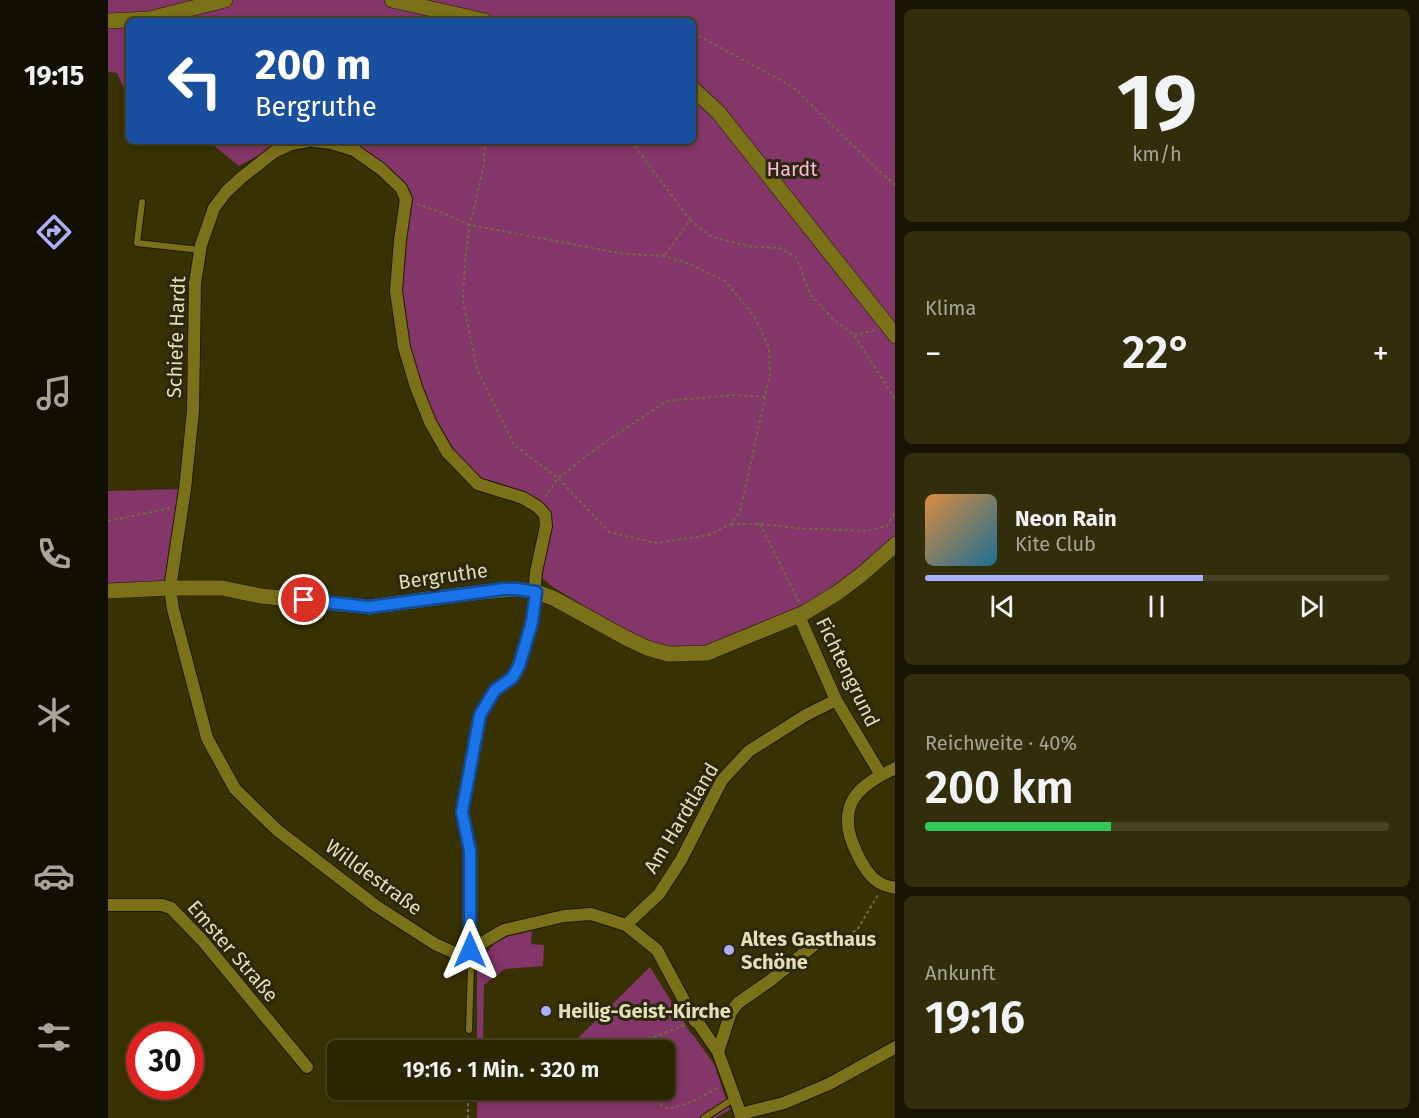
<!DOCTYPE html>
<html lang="de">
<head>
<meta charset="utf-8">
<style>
  :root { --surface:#2a2602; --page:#322e0c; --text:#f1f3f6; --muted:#a5a599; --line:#464324; --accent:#adaffb }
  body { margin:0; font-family:"Fira Sans",sans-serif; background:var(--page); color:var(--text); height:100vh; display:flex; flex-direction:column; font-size:22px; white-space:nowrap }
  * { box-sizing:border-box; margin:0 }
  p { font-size:20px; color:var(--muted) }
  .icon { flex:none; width:33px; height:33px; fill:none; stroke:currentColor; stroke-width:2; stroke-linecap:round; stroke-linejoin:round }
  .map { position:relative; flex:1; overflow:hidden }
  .side { display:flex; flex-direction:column; gap:9px; padding:9px; background:#171501; width:524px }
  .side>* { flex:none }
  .guide { position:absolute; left:18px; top:18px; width:570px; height:126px; border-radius:9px; box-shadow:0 3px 9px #0003,0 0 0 2px var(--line); background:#1a4fa0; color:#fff; overflow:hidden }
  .speed { position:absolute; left:18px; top:1022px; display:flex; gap:12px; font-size:30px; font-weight:700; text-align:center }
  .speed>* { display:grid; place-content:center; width:78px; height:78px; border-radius:50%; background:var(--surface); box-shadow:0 3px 9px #0003,0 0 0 2px var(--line); line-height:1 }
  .speed .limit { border:9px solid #d22; background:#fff; color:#111 }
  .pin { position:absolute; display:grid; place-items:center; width:51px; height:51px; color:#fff; margin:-26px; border:3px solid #fff; border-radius:50%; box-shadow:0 2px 6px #0007 }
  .me { position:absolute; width:66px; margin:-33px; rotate:0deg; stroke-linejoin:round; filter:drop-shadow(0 0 4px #0008) }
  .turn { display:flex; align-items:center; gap:21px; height:126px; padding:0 30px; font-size:27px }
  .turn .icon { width:78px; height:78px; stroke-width:2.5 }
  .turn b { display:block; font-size:42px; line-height:51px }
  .big { font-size:45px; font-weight:600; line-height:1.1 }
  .side .tile { flex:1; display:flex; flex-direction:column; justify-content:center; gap:9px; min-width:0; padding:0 21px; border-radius:9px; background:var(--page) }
  .side .dial { align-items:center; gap:0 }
  .dial b { font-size:78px; line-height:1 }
  .song { display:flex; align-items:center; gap:18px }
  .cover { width:72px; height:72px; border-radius:9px; background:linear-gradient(135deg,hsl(30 70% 55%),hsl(200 70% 35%)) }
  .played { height:6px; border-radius:3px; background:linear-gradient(90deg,var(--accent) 60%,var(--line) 60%) }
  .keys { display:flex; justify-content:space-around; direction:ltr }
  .heat { display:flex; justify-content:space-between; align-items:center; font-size:33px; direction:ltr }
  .charge { height:9px; border-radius:4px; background:linear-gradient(90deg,#34c759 40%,var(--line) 0) }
  .trip { position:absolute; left:219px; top:1040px; width:348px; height:60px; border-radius:9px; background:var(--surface); box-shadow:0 3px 9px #0003,0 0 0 2px var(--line); font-weight:600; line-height:60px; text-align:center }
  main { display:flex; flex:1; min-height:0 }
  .dock { display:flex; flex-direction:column; width:108px; justify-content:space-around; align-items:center; background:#110f01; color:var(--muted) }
  .dock .icon { width:42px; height:42px }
  .dock .current { color:var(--accent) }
  .dock b { font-size:27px; color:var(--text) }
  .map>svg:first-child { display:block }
</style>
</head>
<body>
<main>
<nav class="dock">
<b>19:15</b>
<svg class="icon current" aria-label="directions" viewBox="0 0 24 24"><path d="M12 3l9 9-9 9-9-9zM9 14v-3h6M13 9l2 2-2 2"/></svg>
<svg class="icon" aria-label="music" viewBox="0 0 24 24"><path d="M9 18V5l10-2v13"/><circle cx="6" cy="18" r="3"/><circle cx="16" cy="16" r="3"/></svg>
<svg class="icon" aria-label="phone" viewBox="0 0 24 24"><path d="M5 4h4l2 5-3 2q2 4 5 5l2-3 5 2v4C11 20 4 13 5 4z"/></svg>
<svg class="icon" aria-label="climate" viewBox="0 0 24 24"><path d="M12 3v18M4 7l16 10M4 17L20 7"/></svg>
<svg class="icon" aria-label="car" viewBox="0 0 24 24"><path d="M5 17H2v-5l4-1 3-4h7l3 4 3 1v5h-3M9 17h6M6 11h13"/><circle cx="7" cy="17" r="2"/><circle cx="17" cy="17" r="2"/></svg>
<svg class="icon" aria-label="filters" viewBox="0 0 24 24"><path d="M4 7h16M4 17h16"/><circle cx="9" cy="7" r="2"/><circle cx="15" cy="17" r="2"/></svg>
</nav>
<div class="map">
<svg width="788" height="1118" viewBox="0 0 788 1118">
  <rect width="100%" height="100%" fill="#383203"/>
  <!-- green -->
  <path fill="#843569" d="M 0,0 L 787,0 L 787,536 L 762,562 L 736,582 L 664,621 L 597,648 L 547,647 L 514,629 L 445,587 L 435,579 L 431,574 L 442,518 L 364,473 L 349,455 L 327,417 L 311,383 L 302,349 L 295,314 L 294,286 L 300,190 L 250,146 L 237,141 L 585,141 L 585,21 L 21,21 L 21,99 L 9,73 L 0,72 Z
    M 65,141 L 183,141 L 155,153 L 131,166 L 100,141 L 64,143 Z
    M 74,489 L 62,588 L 0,584 L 0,491 Z
    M 424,931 L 423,944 L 436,945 L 435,966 L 397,969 L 376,985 L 375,1050 L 369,1050 L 369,964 L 387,943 L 401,936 Z
    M 542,967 L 582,1032 L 586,1036 L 606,1064 L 622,1110 L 607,1118 L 369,1118 L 369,1089 L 556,1089 L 556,1050 L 458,1050 Z"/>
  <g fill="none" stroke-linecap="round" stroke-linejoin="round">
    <!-- lane casing -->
    <g stroke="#1d1a02" stroke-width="8">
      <path id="lane" d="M 34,202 L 29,243 L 92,250
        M 361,1030 L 363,964 L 362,950
        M 596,1118 L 627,1098"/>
    </g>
    <!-- street casing -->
    <g stroke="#1d1a02" stroke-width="14">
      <path id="street" d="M 200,141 L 183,144 L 166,152 L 133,178 L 118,192 L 106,208 L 93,245 L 87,283 L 85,411 L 77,489 L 62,588 L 65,609 L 99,738 L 127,789 L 169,830 L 268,906 L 327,944 L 347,953 L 362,950 L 396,930 L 456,916 L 483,914 L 518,925 L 549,950 L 587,1021 L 591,1024 L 610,1052 L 634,1118
        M 206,141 L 223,143 L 246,150 L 273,169 L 293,188 L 298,199 L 292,240 L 288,291 L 296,347 L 308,387 L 322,422 L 339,452 L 370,484 L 415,498 L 430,507 L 437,515 L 438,526 L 428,572 L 424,622 L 411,666 L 404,678 L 387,690 L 372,715 L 354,812 L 362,851 L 362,950
        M 691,616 L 728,700 L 773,775
        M 788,768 C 773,775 755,784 746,798 C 742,804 740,813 740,820 C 739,838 757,877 774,884 C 778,886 783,887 788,888
        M 0,905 L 54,905 L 63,908 L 94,940 L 199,1067
        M 518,925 L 551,894 L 573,860 L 614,780 L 641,751 L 698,715 L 728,700
        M 610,1052 L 623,1012 L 630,1003 L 663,980 L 706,945
        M 632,1114 L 676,1103 L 721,1084 L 788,1047"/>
    </g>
    <!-- secondary casing -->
    <g stroke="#1d1a02" stroke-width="16">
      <path id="secondary" d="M 284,0 L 377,21
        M 0,21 L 41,19 L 117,0
        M 585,89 L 610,112 L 788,336
        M 0,591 L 62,588 L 114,588 L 153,596 L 261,607 L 373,592 L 409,589 L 428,592 L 445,598 L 518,638 L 539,648 L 560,654 L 599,653 L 696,613 L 729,593 L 753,575 L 788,544"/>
    </g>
    <!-- path -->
    <path stroke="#726c40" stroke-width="2" stroke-dasharray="3 3" stroke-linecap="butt" d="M 585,35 L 589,35 L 685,87 L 767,167 L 788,186
      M 377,141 L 376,164 L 362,225 L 357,258 L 355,302 L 369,369 L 406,445 L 450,478 L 497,442 L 559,401 L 624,395 L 657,397
      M 523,141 L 582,220 L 557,255
      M 309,204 L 335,213 L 362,225 L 517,254 L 556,256 L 582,264 L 617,281 L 646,316 L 661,347 L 662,374 L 632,512 L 623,524 L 601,535 L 548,543 L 501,532 L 450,478 L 437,497
      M 582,220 L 604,237 L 645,247 L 672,248 L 688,257 L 702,294 L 724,318 L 746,335 L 788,400
      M 746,335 L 767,330
      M 0,521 L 63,508
      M 623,524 L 652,524 L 688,528 L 759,531 L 779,526 L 788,511
      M 652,524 L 691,602
      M 718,945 L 721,945 L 749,930 L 770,895
      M 434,1046 L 510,1050
      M 361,1050 L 361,1039
      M 512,1050 L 577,1025
      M 533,1089 L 552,1104 L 561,1109 L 588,1100 L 610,1087
      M 360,1118 L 360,1089"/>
    <!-- lane -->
    <use href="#lane" stroke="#7b7118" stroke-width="6"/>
    <!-- street -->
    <use href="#street" stroke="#7b7118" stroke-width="12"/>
    <!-- secondary -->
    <use href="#secondary" stroke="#7b7118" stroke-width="15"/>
  </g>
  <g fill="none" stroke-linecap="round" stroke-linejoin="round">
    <!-- route casing -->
    <g stroke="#114b97" stroke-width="15">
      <path id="route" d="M 196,600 L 261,607 L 396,589 L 409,589 L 428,592 L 424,622 L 411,666 L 404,678 L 387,690 L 372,715 L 354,812 L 362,851 L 362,950"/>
    </g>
    <!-- route -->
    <use href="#route" stroke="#1a73e8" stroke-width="10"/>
  </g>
  <!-- markers -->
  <g fill="#adaffb" stroke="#2b280e" stroke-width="2">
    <circle cx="621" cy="950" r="6"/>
    <circle cx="438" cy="1011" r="6"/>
  </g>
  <g text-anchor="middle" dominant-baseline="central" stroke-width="6" stroke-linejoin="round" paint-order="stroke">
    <!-- park labels -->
    <g font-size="20" fill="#feb5e1" stroke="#2b280e">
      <text x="684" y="169">Hardt</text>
    </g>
    <!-- street labels -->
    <g font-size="20" fill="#e3dfb7" stroke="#2b280e">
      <text transform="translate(68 337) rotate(-88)">Schiefe Hardt</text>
      <text transform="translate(335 576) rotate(-8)">Bergruthe</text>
      <text transform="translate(740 672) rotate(64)">Fichtengrund</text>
      <text transform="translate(573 818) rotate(-59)">Am Hardtland</text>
      <text transform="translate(266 877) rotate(36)">Willdestraße</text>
      <text transform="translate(125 951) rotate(49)">Emster Straße</text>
    </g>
    <!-- poi labels -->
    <g font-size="20" font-weight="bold" fill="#e3dfb7" stroke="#2b280e" text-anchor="start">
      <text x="633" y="939">Altes Gasthaus<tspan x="633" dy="23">Schöne</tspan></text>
      <text x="450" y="1011">Heilig-Geist-Kirche</text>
    </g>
  </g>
</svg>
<div class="speed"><div class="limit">30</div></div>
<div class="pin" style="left:196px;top:600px;background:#d93025"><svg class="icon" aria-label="arrive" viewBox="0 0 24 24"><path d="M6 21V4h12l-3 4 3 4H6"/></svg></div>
<svg class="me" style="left:362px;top:950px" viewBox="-20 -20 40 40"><path d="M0-17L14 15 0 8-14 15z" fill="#1a73e8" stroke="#fff" stroke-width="4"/></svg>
<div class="trip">19:16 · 1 Min. · 320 m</div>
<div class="guide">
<div class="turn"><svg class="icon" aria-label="left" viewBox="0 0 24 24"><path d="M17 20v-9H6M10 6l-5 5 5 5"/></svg><div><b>200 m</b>Bergruthe</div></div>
</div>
</div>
<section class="side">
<div class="tile dial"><b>19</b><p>km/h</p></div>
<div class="tile"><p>Klima</p>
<div class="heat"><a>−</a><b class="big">22°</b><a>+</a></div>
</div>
<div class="tile">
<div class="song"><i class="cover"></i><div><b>Neon Rain</b><p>Kite Club</p></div></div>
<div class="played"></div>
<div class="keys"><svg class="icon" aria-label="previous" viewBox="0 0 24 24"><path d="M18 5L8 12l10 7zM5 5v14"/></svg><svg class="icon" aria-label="pause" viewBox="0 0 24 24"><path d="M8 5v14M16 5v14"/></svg><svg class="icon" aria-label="next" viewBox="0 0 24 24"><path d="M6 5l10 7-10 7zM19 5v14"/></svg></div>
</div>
<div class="tile"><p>Reichweite · 40%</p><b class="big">200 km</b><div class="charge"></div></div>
<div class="tile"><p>Ankunft</p><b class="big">19:16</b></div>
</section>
</main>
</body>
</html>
